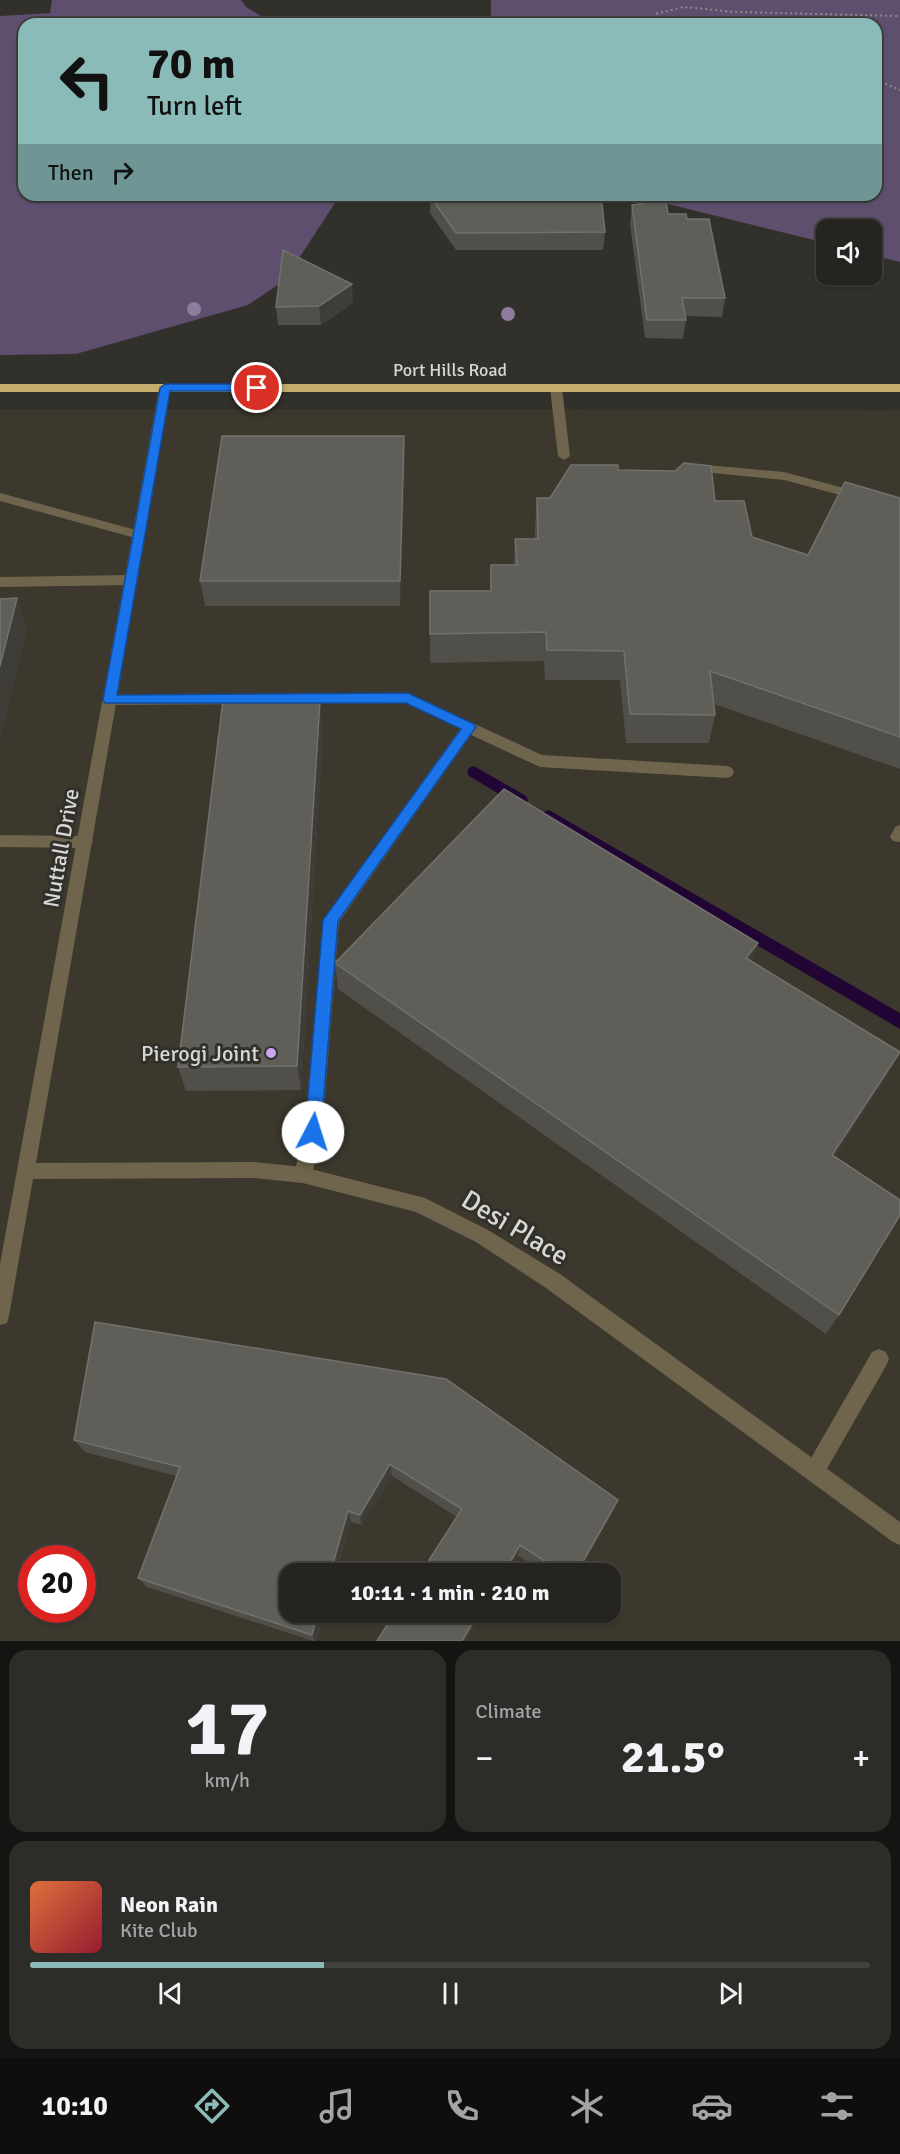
<!DOCTYPE html>
<html lang="en">
<head>
<meta charset="utf-8">
<style>
  :root { --surface:#252420; --page:#2d2c29; --text:#f1f3f6; --muted:#a3a4a5; --line:#42413e; --accent:#8bbbb9 }
  body { margin:0; font-family:Signika,sans-serif; background:var(--page); color:var(--text); height:100vh; display:flex; flex-direction:column; font-size:22px; white-space:nowrap }
  * { box-sizing:border-box; margin:0 }
  p { font-size:20px; color:var(--muted) }
  .icon { flex:none; width:33px; height:33px; fill:none; stroke:currentColor; stroke-width:2; stroke-linecap:round; stroke-linejoin:round }
  .map { position:relative; height:1641px; overflow:hidden }
  .drawer { display:flex; flex-direction:column; gap:9px; padding:9px; background:#141412; flex:1 }
  .drawer>* { flex:none }
  .top-card { position:absolute; left:18px; top:18px; width:864px; height:183px; border-radius:18px; box-shadow:0 2px 4px #0004,0 0 0 2px var(--line); background:#8bbbb9; color:#111; overflow:hidden }
  .buttons { position:absolute; left:816px; top:219px; display:grid; gap:12px }
  .buttons a { display:grid; place-items:center; width:66px; height:66px; border-radius:12px; background:var(--surface); box-shadow:0 2px 4px #0004,0 0 0 2px var(--line); font-size:30px }
  .speed { position:absolute; left:18px; top:1545px; display:flex; gap:12px; font-size:30px; font-weight:700; text-align:center }
  .speed>* { display:grid; place-content:center; width:78px; height:78px; border-radius:50%; background:var(--surface); box-shadow:0 2px 4px #0004,0 0 0 2px var(--line); line-height:1 }
  .speed .limit { border:9px solid #d22; background:#fff; color:#111 }
  .pin { position:absolute; display:grid; place-items:center; width:51px; height:51px; color:#fff; margin:-26px; border:3px solid #fff; border-radius:50%; box-shadow:0 2px 6px #0007 }
  .me { position:absolute; width:66px; margin:-33px; rotate:5deg; stroke-linejoin:round; filter:drop-shadow(0 0 4px #0008) }
  .turn { display:flex; align-items:center; gap:21px; height:126px; padding:0 30px; font-size:27px }
  .turn .icon { width:78px; height:78px; stroke-width:2.5 }
  .turn b { display:block; font-size:42px; line-height:51px }
  .then { display:flex; align-items:center; height:57px; padding:0 30px; background:#0003; gap:12px; font-size:22px }
  .big { font-size:45px; font-weight:700; line-height:1.1 }
  .drawer .tile { flex:1; display:flex; flex-direction:column; justify-content:center; gap:9px; min-width:0; padding:0 21px; border-radius:18px; background:var(--page) }
  .drawer .dial { align-items:center; gap:0 }
  .dial b { font-size:78px; line-height:1 }
  .song { display:flex; align-items:center; gap:18px }
  .cover { width:72px; height:72px; border-radius:9px; background:linear-gradient(135deg,hsl(20 70% 55%),hsl(350 70% 35%)) }
  .played { height:6px; border-radius:3px; background:linear-gradient(90deg,var(--accent) 35%,var(--line) 35%) }
  .keys { display:flex; justify-content:space-around; direction:ltr }
  .heat { display:flex; justify-content:space-between; align-items:center; font-size:33px; direction:ltr }
  .drawer .tiles { flex:1; display:grid; gap:9px; grid-template-columns:1fr 1fr }
  .tile:last-child { grid-column:span 2 }
  .trip { position:absolute; left:279px; top:1563px; width:342px; height:60px; border-radius:18px; background:var(--surface); box-shadow:0 2px 4px #0004,0 0 0 2px var(--line); font-weight:700; line-height:60px; text-align:center }
  .menu { display:flex; height:96px; justify-content:space-around; align-items:center; background:#0f0e0d; color:var(--muted) }
  .menu .icon { width:42px; height:42px }
  .menu .active { color:var(--accent) }
  .menu b { font-size:27px; color:var(--text) }
  .map>svg:first-child { display:block }
</style>
</head>
<body>
<div class="map">
<svg width="900" height="1641" viewBox="0 0 900 1641">
  <rect width="100%" height="100%" fill="#31302a"/>
  <!-- built -->
  <path fill="#3c382d" fill-rule="evenodd" d="M 0,409 L 900,410 L 900,1641 L 0,1641 ZM 32,1558 L 82,1558 L 82,1610 L 32,1610 ZM 290,1574 L 610,1574 L 610,1612 L 290,1612 Z"/>
  <!-- green -->
  <path fill="#5e4f6f" d="M 52,0 L 241,0 L 246,7 L 274,24 L 24,24 L 24,195 L 340,195 L 285,280 L 248,305 L 76,354 L 0,355 L 0,16 L 50,13 Z
    M 491,0 L 900,0 L 900,262 L 872,255 L 872,230 L 826,230 L 826,243 L 632,195 L 876,195 L 876,24 L 491,24 Z"/>
  <g fill="none" stroke-linecap="round" stroke-linejoin="round">
    <!-- stream -->
    <path fill="#210635" fill-rule="evenodd" d="M 474,766 L 526,796 L 528,800 L 526,804 L 516,804 L 469,776 L 467,772 L 469,768 Z
      M 549,810 L 900,1013 L 900,1029 L 544,820 L 542,816 L 544,812 Z"/>
    <!-- path -->
    <path stroke="#8c8b87" stroke-width="2" stroke-dasharray="2 3" stroke-linecap="butt" d="M 660,24 L 654,21 L 655,14 L 684,7 L 736,12 L 900,16
      M 876,80 L 900,90"/>
    <!-- lane -->
    <path fill="#6e654c" fill-rule="evenodd" d="M 556,384 L 562,388 L 570,456 L 564,460 L 558,456 L 550,388 Z
      M 707,465 L 784,472 L 900,503 L 900,511 L 784,480 L 703,472 L 703,466 Z
      M 0,493 L 143,532 L 145,535 L 139,539 L 0,501 Z
      M 131,575 L 138,580 L 131,585 L 0,587 L 0,577 Z
      M 408,693 L 542,755 L 727,766 L 732,768 L 734,772 L 732,776 L 727,778 L 540,767 L 471,735 L 339,922 L 322,1132 L 312,1175 L 309,1181 L 303,1183 L 297,1181 L 294,1175 L 304,1132 L 323,920 L 460,729 L 406,703 L 110,705 L 103,700 L 110,695 Z
      M 900,825 L 900,842 L 893,841 L 890,837 L 895,827 Z
      M 0,835 L 85,836 L 90,838 L 93,842 L 90,846 L 85,848 L 0,847 Z
      M 879,1349 L 886,1352 L 889,1359 L 886,1366 L 821,1479 L 814,1482 L 807,1479 L 804,1472 L 807,1465 L 872,1352 Z"/>
    <!-- street -->
    <path fill="#6e654c" fill-rule="evenodd" d="M 165,384 L 171,388 L 36,1163 L 254,1162 L 303,1167 L 425,1198 L 488,1230 L 560,1274 L 900,1522 L 900,1545 L 893,1542 L 546,1288 L 476,1242 L 416,1212 L 303,1183 L 254,1178 L 33,1179 L 9,1316 L 7,1323 L 0,1325 L 0,1264 L 159,388 Z"/>
    <!-- highway -->
    <path fill="#c5ae6d" fill-rule="evenodd" d="M 0,384 L 900,384 L 900,392 L 0,392 Z"/>
  </g>
  <!-- trees -->
  <g fill="#8d7b9c">
    <circle cx="194" cy="309" r="7"/>
    <circle cx="508" cy="314" r="7"/>
  </g>
  <!-- wall -->
  <path fill="#514f4a" d="M 430,196 L 605,232 L 603,250 L 456,250 L 430,213 Z
    M 632,205 L 687,219 L 725,298 L 722,317 L 686,316 L 686,320 L 683,339 L 645,338 L 630,224 Z
    M 353,303 L 321,325 L 278,325 L 276,307 Z
    M 405,462 L 400,606 L 205,606 L 200,581 Z
    M 618,470 L 715,501 L 752,537 L 808,555 L 900,498 L 900,769 L 714,704 L 715,715 L 709,743 L 626,743 L 620,680 L 545,680 L 544,661 L 430,663 L 430,591 L 490,591 L 491,565 L 514,565 L 515,539 L 535,539 L 535,528 L 537,498 L 550,498 Z
    M 323,729 L 301,1090 L 186,1091 L 178,1067 Z
    M 752,962 L 887,1077 L 834,1157 L 839,1315 L 826,1334 L 338,989 L 335,963 Z
    M 95,1322 L 613,1511 L 577,1574 L 547,1574 L 392,1476 L 362,1525 L 351,1522 L 316,1641 L 313,1641 L 147,1587 L 138,1578 L 176,1476 L 85,1452 L 74,1440 Z"/>
  <!-- shaded-wall -->
  <path fill="#3e3d37" d="M 352,284 L 353,303 L 321,325 L 319,306 Z
    M 404,436 L 405,462 L 400,606 L 400,581 Z
    M 17,598 L 27,629 L 0,741 L 0,666 Z
    M 320,700 L 323,729 L 301,1090 L 297,1066 Z
    M 758,943 L 750,969 L 746,958 Z
    M 900,1052 L 887,1077 L 820,1178 L 832,1155 Z
    M 390,1464 L 392,1476 L 362,1525 L 360,1515 Z
    M 618,1500 L 613,1511 L 577,1574 L 576,1574 Z
    M 348,1511 L 351,1522 L 336,1574 L 330,1574 Z
    M 520,1545 L 518,1555 L 507,1574 L 503,1574 Z
    M 318,1612 L 324,1612 L 316,1641 L 315,1641 L 312,1635 Z
    M 479,1612 L 483,1612 L 466,1641 L 462,1641 Z"/>
  <!-- building -->
  <path fill="#605e59" stroke="#72716c" stroke-width="1.5" d="M 435,195 L 601,195 L 605,232 L 456,233 L 430,196 Z
    M 666,200 L 668,214 L 686,214 L 687,219 L 709,219 L 725,298 L 682,298 L 686,320 L 647,320 L 632,205 Z
    M 283,250 L 352,284 L 319,306 L 276,307 Z
    M 222,436 L 404,436 L 400,581 L 200,581 Z
    M 684,463 L 711,466 L 715,501 L 744,501 L 752,537 L 808,555 L 845,482 L 900,498 L 900,737 L 710,671 L 715,715 L 630,714 L 624,651 L 547,650 L 546,632 L 430,634 L 430,591 L 491,591 L 491,565 L 517,565 L 515,539 L 538,539 L 537,498 L 550,498 L 571,465 L 618,465 L 618,470 L 675,471 Z
    M 17,598 L 0,666 L 0,599 Z
    M 223,700 L 320,700 L 297,1066 L 178,1067 Z
    M 504,789 L 758,943 L 746,958 L 900,1052 L 832,1155 L 900,1200 L 900,1215 L 839,1315 L 335,963 Z
    M 95,1322 L 446,1379 L 618,1500 L 576,1574 L 565,1574 L 520,1545 L 503,1574 L 420,1574 L 462,1509 L 390,1464 L 360,1515 L 348,1511 L 330,1574 L 290,1574 L 290,1612 L 318,1612 L 312,1635 L 138,1578 L 180,1467 L 74,1440 Z
    M 395,1612 L 479,1612 L 462,1641 L 377,1641 Z"/>
  <!-- route -->
  <path fill="#1a73e8" stroke="#114b97" stroke-width="1.5" d="M 165,384 L 257,384 L 262,388 L 257,391 L 170,391 L 117,695 L 408,693 L 474,724 L 476,727 L 338,921 L 321,1132 L 319,1137 L 313,1139 L 308,1137 L 305,1132 L 323,920 L 461,729 L 406,703 L 105,703 L 103,700 L 160,388 Z"/>
  <!-- markers -->
  <circle fill="#c8a5ee" stroke="#31302a" stroke-width="2" cx="271" cy="1053" r="6"/>
  <g text-anchor="middle" dominant-baseline="central" stroke-width="6" stroke-linejoin="round" paint-order="stroke">
    <!-- far-street labels -->
    <g font-size="18" fill="#d8d7d4" stroke="#31302a">
      <text x="450" y="370">Port Hills Road</text>
    </g>
    <!-- street labels -->
    <g font-size="22" fill="#d8d7d4" stroke="#31302a">
      <text transform="translate(61 848) rotate(-80)">Nuttall Drive</text>
    </g>
    <!-- poi labels -->
    <g font-size="22" fill="#d8d7d4" stroke="#31302a" text-anchor="end">
      <text x="259" y="1053">Pierogi Joint</text>
    </g>
    <!-- near-street labels -->
    <g font-size="27" fill="#d8d7d4" stroke="#31302a">
      <text transform="translate(515 1228) rotate(31)">Desi Place</text>
    </g>
  </g>
</svg>
<div class="buttons">
<a><svg class="icon" aria-label="sound" viewBox="0 0 24 24"><path d="M4 9h4l5-4v14l-5-4H4zM17 9q2 3 0 6"/></svg></a>
</div>
<div class="speed"><div class="limit">20</div></div>
<div class="pin" style="left:257px;top:388px;background:#d93025"><svg class="icon" aria-label="arrive" viewBox="0 0 24 24"><path d="M6 21V4h12l-3 4 3 4H6"/></svg></div>
<svg class="me" style="left:313px;top:1132px" viewBox="-20 -20 40 40"><circle r="19" fill="#fff"/><path d="M0-13L10 11 0 6-10 11z" fill="#1a73e8"/></svg>
<div class="trip">10:11 · 1 min · 210 m</div>
<div class="top-card">
<div class="turn"><svg class="icon" aria-label="left" viewBox="0 0 24 24"><path d="M17 20v-9H6M10 6l-5 5 5 5"/></svg><div><b>70 m</b>Turn left</div></div>
<div class="then">Then<svg class="icon" aria-label="right" viewBox="0 0 24 24"><path d="M7 20v-9h11M14 6l5 5-5 5"/></svg></div>
</div>
</div>
<section class="drawer">
<div class="tiles">
<div class="tile dial"><b>17</b><p>km/h</p></div>
<div class="tile"><p>Climate</p>
<div class="heat"><a>−</a><b class="big">21.5°</b><a>+</a></div>
</div>
<div class="tile">
<div class="song"><i class="cover"></i><div><b>Neon Rain</b><p>Kite Club</p></div></div>
<div class="played"></div>
<div class="keys"><svg class="icon" aria-label="previous" viewBox="0 0 24 24"><path d="M18 5L8 12l10 7zM5 5v14"/></svg><svg class="icon" aria-label="pause" viewBox="0 0 24 24"><path d="M8 5v14M16 5v14"/></svg><svg class="icon" aria-label="next" viewBox="0 0 24 24"><path d="M6 5l10 7-10 7zM19 5v14"/></svg></div>
</div>
</div>
</section>
<nav class="menu">
<b>10:10</b>
<svg class="icon active" aria-label="directions" viewBox="0 0 24 24"><path d="M12 3l9 9-9 9-9-9zM9 14v-3h6M13 9l2 2-2 2"/></svg>
<svg class="icon" aria-label="music" viewBox="0 0 24 24"><path d="M9 18V5l10-2v13"/><circle cx="6" cy="18" r="3"/><circle cx="16" cy="16" r="3"/></svg>
<svg class="icon" aria-label="phone" viewBox="0 0 24 24"><path d="M5 4h4l2 5-3 2q2 4 5 5l2-3 5 2v4C11 20 4 13 5 4z"/></svg>
<svg class="icon" aria-label="climate" viewBox="0 0 24 24"><path d="M12 3v18M4 7l16 10M4 17L20 7"/></svg>
<svg class="icon" aria-label="car" viewBox="0 0 24 24"><path d="M5 17H2v-5l4-1 3-4h7l3 4 3 1v5h-3M9 17h6M6 11h13"/><circle cx="7" cy="17" r="2"/><circle cx="17" cy="17" r="2"/></svg>
<svg class="icon" aria-label="filters" viewBox="0 0 24 24"><path d="M4 7h16M4 17h16"/><circle cx="9" cy="7" r="2"/><circle cx="15" cy="17" r="2"/></svg>
</nav>
</body>
</html>
